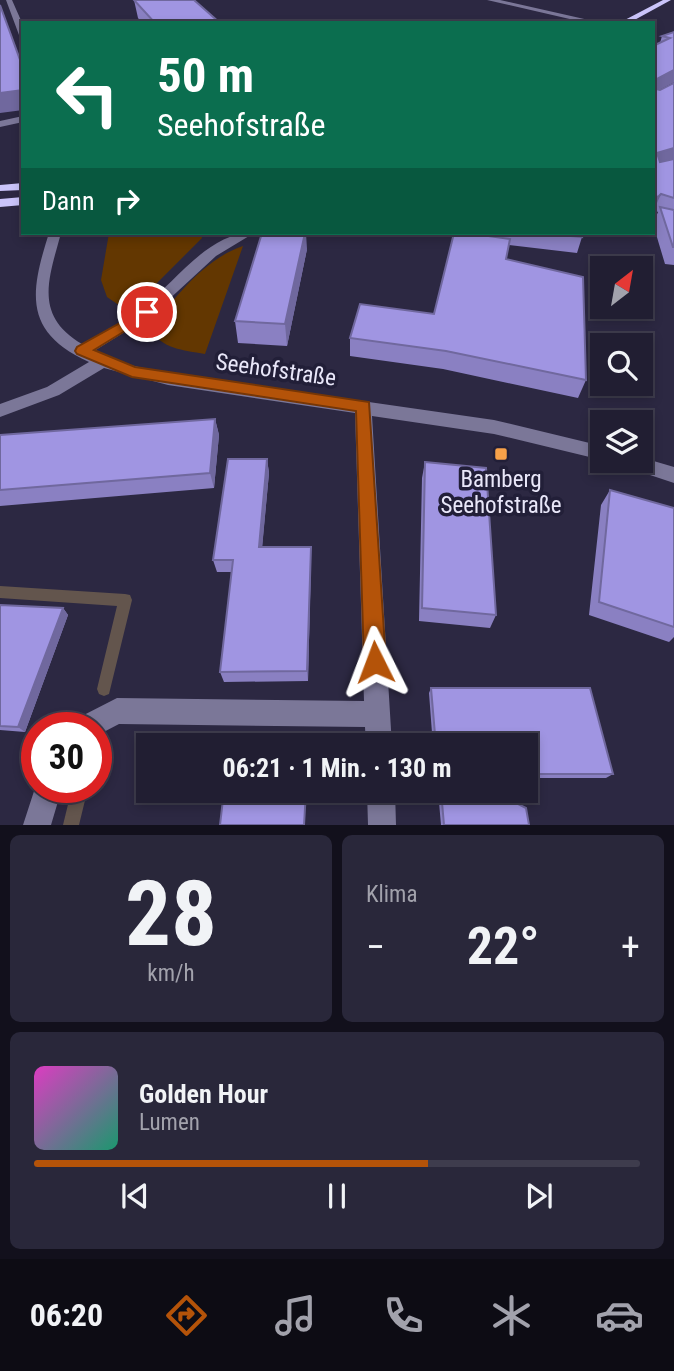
<!DOCTYPE html>
<html lang="de">
<head>
<meta charset="utf-8">
<style>
  :root { --surface:#211e32; --page:#29273a; --text:#f1f3f6; --muted:#a2a2ac; --line:#3e3c4d; --accent:#b45309 }
  body { margin:0; font-family:"Roboto Condensed",sans-serif; background:var(--page); color:var(--text); height:100vh; display:flex; flex-direction:column; font-size:26px; white-space:nowrap }
  * { box-sizing:border-box; margin:0 }
  p { font-size:23px; color:var(--muted) }
  .icon { flex:none; width:38px; height:38px; fill:none; stroke:currentColor; stroke-width:2; stroke-linecap:round; stroke-linejoin:round }
  .map { position:relative; height:825px; overflow:hidden }
  .panel { display:flex; flex-direction:column; gap:10px; padding:10px; background:#12101c; flex:1 }
  .panel>* { flex:none }
  .banner { position:absolute; left:21px; top:21px; width:634px; height:214px; border-radius:0px; box-shadow:0 4px 10px #0003,0 0 0 2px var(--line); background:#0b6e4f; color:#fff; overflow:hidden }
  .needle { width:46px; rotate:31deg }
  .fabs { position:absolute; left:590px; top:256px; display:grid; gap:14px }
  .fabs a { display:grid; place-items:center; width:63px; height:63px; border-radius:0px; background:var(--surface); box-shadow:0 4px 10px #0003,0 0 0 2px var(--line); font-size:35px }
  .speed { position:absolute; left:21px; top:712px; display:flex; gap:14px; font-size:35px; font-weight:700; text-align:center }
  .speed>* { display:grid; place-content:center; width:91px; height:91px; border-radius:50%; background:var(--surface); box-shadow:0 4px 10px #0003,0 0 0 2px var(--line); line-height:1 }
  .speed .limit { border:10px solid #d22; background:#fff; color:#111 }
  .pin { position:absolute; display:grid; place-items:center; width:60px; height:60px; color:#fff; margin:-30px; border:4px solid #fff; border-radius:50%; box-shadow:0 2px 7px #0007 }
  .me { position:absolute; width:77px; margin:-38px; rotate:357deg; stroke-linejoin:round; filter:drop-shadow(0 0 5px #0008) }
  .turn { display:flex; align-items:center; gap:24px; height:147px; padding:0 21px; font-size:32px }
  .turn .icon { width:91px; height:91px; stroke-width:2.5 }
  .turn b { display:block; font-size:49px; line-height:60px }
  .then { display:flex; align-items:center; height:66px; padding:0 21px; background:#0003; gap:14px; font-size:26px }
  .big { font-size:52px; font-weight:700; line-height:1.1 }
  .panel .widget { flex:1; display:flex; flex-direction:column; justify-content:center; gap:10px; min-width:0; padding:0 24px; border-radius:10px; background:var(--page) }
  .panel .dial { align-items:center; gap:0 }
  .dial b { font-size:91px; line-height:1 }
  .song { display:flex; align-items:center; gap:21px }
  .cover { width:84px; height:84px; border-radius:10px; background:linear-gradient(135deg,hsl(310 70% 55%),hsl(160 70% 35%)) }
  .played { height:7px; border-radius:4px; background:linear-gradient(90deg,var(--accent) 65%,var(--line) 65%) }
  .keys { display:flex; justify-content:space-around; direction:ltr }
  .heat { display:flex; justify-content:space-between; align-items:center; font-size:38px; direction:ltr }
  .panel .tiles { flex:1; display:grid; gap:10px; grid-template-columns:1fr 1fr }
  .widget:last-child { grid-column:span 2 }
  .trip { position:absolute; left:136px; top:733px; width:402px; height:70px; border-radius:0px; background:var(--surface); box-shadow:0 4px 10px #0003,0 0 0 2px var(--line); font-weight:700; line-height:70px; text-align:center }
  .tab-bar { display:flex; height:112px; justify-content:space-around; align-items:center; background:#0d0c14; color:var(--muted) }
  .tab-bar .icon { width:49px; height:49px }
  .tab-bar .selected { color:var(--accent) }
  .tab-bar b { font-size:32px; color:var(--text) }
  .map>svg:first-child { display:block }
</style>
</head>
<body>
<div class="map">
<svg width="674" height="825" viewBox="0 0 674 825">
  <rect width="100%" height="100%" fill="#2c2842"/>
  <!-- green -->
  <path fill="#633701" d="M 109,233 L 201,233 L 202,238 L 136,304 L 126,310 L 107,297 L 101,280 Z
    M 243,246 L 205,354 C 182,350 163,349 149,329 C 176,298 202,260 243,246 Z"/>
  <g fill="none" stroke-linecap="round" stroke-linejoin="round">
    <!-- stream -->
    <path fill="#63554d" fill-rule="evenodd" d="M 0,586 L 125,594 L 130,595 L 132,600 L 109,694 L 104,696 L 99,694 L 97,689 L 117,606 L 0,598 Z
      M 72,788 L 88,788 L 79,825 L 63,825 Z"/>
    <!-- minor -->
    <path fill="#7b7798" fill-rule="evenodd" d="M 6,0 L 12,0 L 23,25 L 23,37 L 19,35 Z
      M 487,0 L 500,0 L 602,23 L 587,23 Z
      M 23,116 L 23,122 L 0,127 L 0,121 Z
      M 653,213 L 674,218 L 674,226 L 653,221 Z
      M 49,233 L 61,233 C 49,278 33,315 82,344 C 102,332 125,322 143,307 C 176,282 209,231 254,233 L 216,256 L 152,315 L 94,351 L 134,366 L 168,373 L 494,420 L 602,446 L 602,460 L 494,434 L 372,416 L 392,746 L 366,746 L 365,727 L 119,724 L 96,736 L 96,728 L 72,728 L 76,719 L 117,698 L 364,701 L 355,413 L 168,385 L 104,368 L 59,395 L 0,417 L 0,404 L 47,387 L 89,362 C 23,332 30,293 49,233 Z
      M 640,457 L 674,467 L 674,483 L 620,465 L 618,460 L 640,460 Z
      M 37,782 L 37,788 L 62,788 L 51,825 L 23,825 Z
      M 367,791 L 395,791 L 396,825 L 368,825 Z"/>
    <!-- major -->
    <path fill="#cac4fa" fill-rule="evenodd" d="M 663,0 L 671,0 L 629,23 L 619,23 Z
      M 23,183 L 23,190 L 0,191 L 0,185 Z
      M 23,197 L 23,205 L 0,207 L 0,199 Z"/>
  </g>
  <!-- wall -->
  <path fill="#8a80c2" d="M 134,0 L 220,23 L 142,23 L 138,18 Z
    M 674,32 L 674,82 L 658,90 L 660,90 L 674,83 L 674,265 L 665,264 L 653,224 L 658,212 L 654,210 L 653,212 L 653,46 L 660,43 L 662,36 Z
    M 494,233 L 581,233 L 582,237 L 577,253 L 509,245 L 506,259 L 586,380 L 578,398 L 443,369 L 350,356 L 350,338 L 434,314 L 494,236 Z
    M 307,249 L 287,346 L 238,343 L 235,321 Z
    M 215,419 L 219,435 L 214,488 L 0,506 L 0,435 Z
    M 267,459 L 269,473 L 262,547 L 311,560 L 308,681 L 224,682 L 220,672 L 232,572 L 217,572 L 213,560 Z
    M 425,462 L 496,615 L 490,628 L 419,621 L 422,478 Z
    M 610,490 L 674,508 L 674,637 L 669,642 L 589,615 L 601,505 Z
    M 0,605 L 63,608 L 68,615 L 25,732 L 0,730 Z
    M 431,688 L 613,774 L 606,778 L 527,778 L 527,746 L 433,746 L 429,693 Z
    M 438,791 L 492,791 L 529,825 L 441,825 Z"/>
  <!-- shaded-wall -->
  <path fill="#70689e" d="M 674,70 L 674,82 L 653,92 L 657,79 Z
    M 23,90 L 23,110 L 0,113 L 0,93 Z
    M 674,148 L 674,161 L 653,168 L 657,153 Z
    M 661,194 L 653,212 L 657,198 Z
    M 305,233 L 306,233 L 307,249 L 287,346 L 285,324 Z
    M 215,419 L 219,435 L 214,488 L 210,473 Z
    M 267,459 L 269,473 L 261,560 L 259,547 Z
    M 311,547 L 311,560 L 308,681 L 307,671 Z
    M 63,608 L 68,615 L 25,732 L 18,727 Z"/>
  <!-- building -->
  <path fill="#a095e2" stroke="#70689e" stroke-width="2" d="M 134,0 L 194,0 L 220,23 L 155,23 Z
    M 0,5 L 23,68 L 23,90 L 0,93 Z
    M 674,32 L 674,70 L 657,79 L 656,89 L 660,90 L 674,83 L 674,148 L 657,153 L 660,162 L 674,159 L 674,198 L 661,194 L 657,198 L 653,184 L 653,46 L 670,38 L 662,36 Z
    M 660,207 L 674,210 L 674,247 L 673,247 Z
    M 262,233 L 305,233 L 285,324 L 235,321 Z
    M 454,233 L 467,233 L 510,239 L 506,259 L 583,277 L 586,380 L 446,351 L 350,338 L 360,304 L 434,314 Z
    M 541,233 L 581,233 L 582,237 Z
    M 215,419 L 210,473 L 0,490 L 0,435 Z
    M 228,459 L 267,459 L 259,547 L 311,547 L 307,671 L 220,672 L 233,560 L 213,560 Z
    M 425,462 L 486,468 L 496,615 L 422,608 Z
    M 610,490 L 674,508 L 674,627 L 599,602 Z
    M 0,605 L 63,608 L 18,727 L 0,726 Z
    M 431,688 L 590,688 L 613,774 L 527,774 L 527,746 L 436,746 Z
    M 224,791 L 306,791 L 304,825 L 220,825 Z
    M 441,791 L 492,791 L 526,808 L 529,825 L 444,825 Z"/>
  <!-- route -->
  <path fill="#b45309" stroke="#753606" stroke-width="2" d="M 147,308 L 153,312 L 151,315 L 94,350 L 135,367 L 369,402 L 386,662 L 383,669 L 375,672 L 367,669 L 364,662 L 356,411 L 132,377 L 77,354 L 75,351 L 77,347 Z"/>
  <!-- markers -->
  <rect fill="#f7a149" stroke="#221f38" stroke-width="2.5" x="494" y="447" width="14" height="14" rx="3.5"/>
  <g text-anchor="middle" dominant-baseline="central" stroke-width="7" stroke-linejoin="round" paint-order="stroke">
    <!-- street labels -->
    <g font-size="23" fill="#e9e7f9" stroke="#221f38">
      <text transform="translate(276 370) rotate(8)">Seehofstraße</text>
    </g>
    <!-- poi labels -->
    <g font-size="23" fill="#e9e7f9" stroke="#221f38">
      <text x="501" y="479">Bamberg<tspan x="501" dy="26">Seehofstraße</tspan></text>
    </g>
  </g>
</svg>
<div class="fabs">
<a><svg class="needle" viewBox="-14 -14 28 28"><path d="M0-13l5 13h-10z" fill="#e53935"/><path d="M0 13l5-13h-10z" fill="#a2a2ac"/></svg></a>
<a><svg class="icon" aria-label="search" viewBox="0 0 24 24"><circle cx="10" cy="10" r="6"/><path d="M15 15l6 6"/></svg></a>
<a><svg class="icon" aria-label="layers" viewBox="0 0 24 24"><path d="M12 4l9 5-9 5-9-5zM3 14l9 5 9-5"/></svg></a>
</div>
<div class="speed"><div class="limit">30</div></div>
<div class="pin" style="left:147px;top:312px;background:#d93025"><svg class="icon" aria-label="arrive" viewBox="0 0 24 24"><path d="M6 21V4h12l-3 4 3 4H6"/></svg></div>
<svg class="me" style="left:375px;top:662px" viewBox="-20 -20 40 40"><path d="M0-17L14 15 0 8-14 15z" fill="#b45309" stroke="#fff" stroke-width="4"/></svg>
<div class="trip">06:21 · 1 Min. · 130 m</div>
<div class="banner">
<div class="turn"><svg class="icon" aria-label="left" viewBox="0 0 24 24"><path d="M17 20v-9H6M10 6l-5 5 5 5"/></svg><div><b>50 m</b>Seehofstraße</div></div>
<div class="then">Dann<svg class="icon" aria-label="right" viewBox="0 0 24 24"><path d="M7 20v-9h11M14 6l5 5-5 5"/></svg></div>
</div>
</div>
<section class="panel">
<div class="tiles">
<div class="widget dial"><b>28</b><p>km/h</p></div>
<div class="widget"><p>Klima</p>
<div class="heat"><a>−</a><b class="big">22°</b><a>+</a></div>
</div>
<div class="widget">
<div class="song"><i class="cover"></i><div><b>Golden Hour</b><p>Lumen</p></div></div>
<div class="played"></div>
<div class="keys"><svg class="icon" aria-label="previous" viewBox="0 0 24 24"><path d="M18 5L8 12l10 7zM5 5v14"/></svg><svg class="icon" aria-label="pause" viewBox="0 0 24 24"><path d="M8 5v14M16 5v14"/></svg><svg class="icon" aria-label="next" viewBox="0 0 24 24"><path d="M6 5l10 7-10 7zM19 5v14"/></svg></div>
</div>
</div>
</section>
<nav class="tab-bar">
<b>06:20</b>
<svg class="icon selected" aria-label="directions" viewBox="0 0 24 24"><path d="M12 3l9 9-9 9-9-9zM9 14v-3h6M13 9l2 2-2 2"/></svg>
<svg class="icon" aria-label="music" viewBox="0 0 24 24"><path d="M9 18V5l10-2v13"/><circle cx="6" cy="18" r="3"/><circle cx="16" cy="16" r="3"/></svg>
<svg class="icon" aria-label="phone" viewBox="0 0 24 24"><path d="M5 4h4l2 5-3 2q2 4 5 5l2-3 5 2v4C11 20 4 13 5 4z"/></svg>
<svg class="icon" aria-label="climate" viewBox="0 0 24 24"><path d="M12 3v18M4 7l16 10M4 17L20 7"/></svg>
<svg class="icon" aria-label="car" viewBox="0 0 24 24"><path d="M5 17H2v-5l4-1 3-4h7l3 4 3 1v5h-3M9 17h6M6 11h13"/><circle cx="7" cy="17" r="2"/><circle cx="17" cy="17" r="2"/></svg>
</nav>
</body>
</html>
